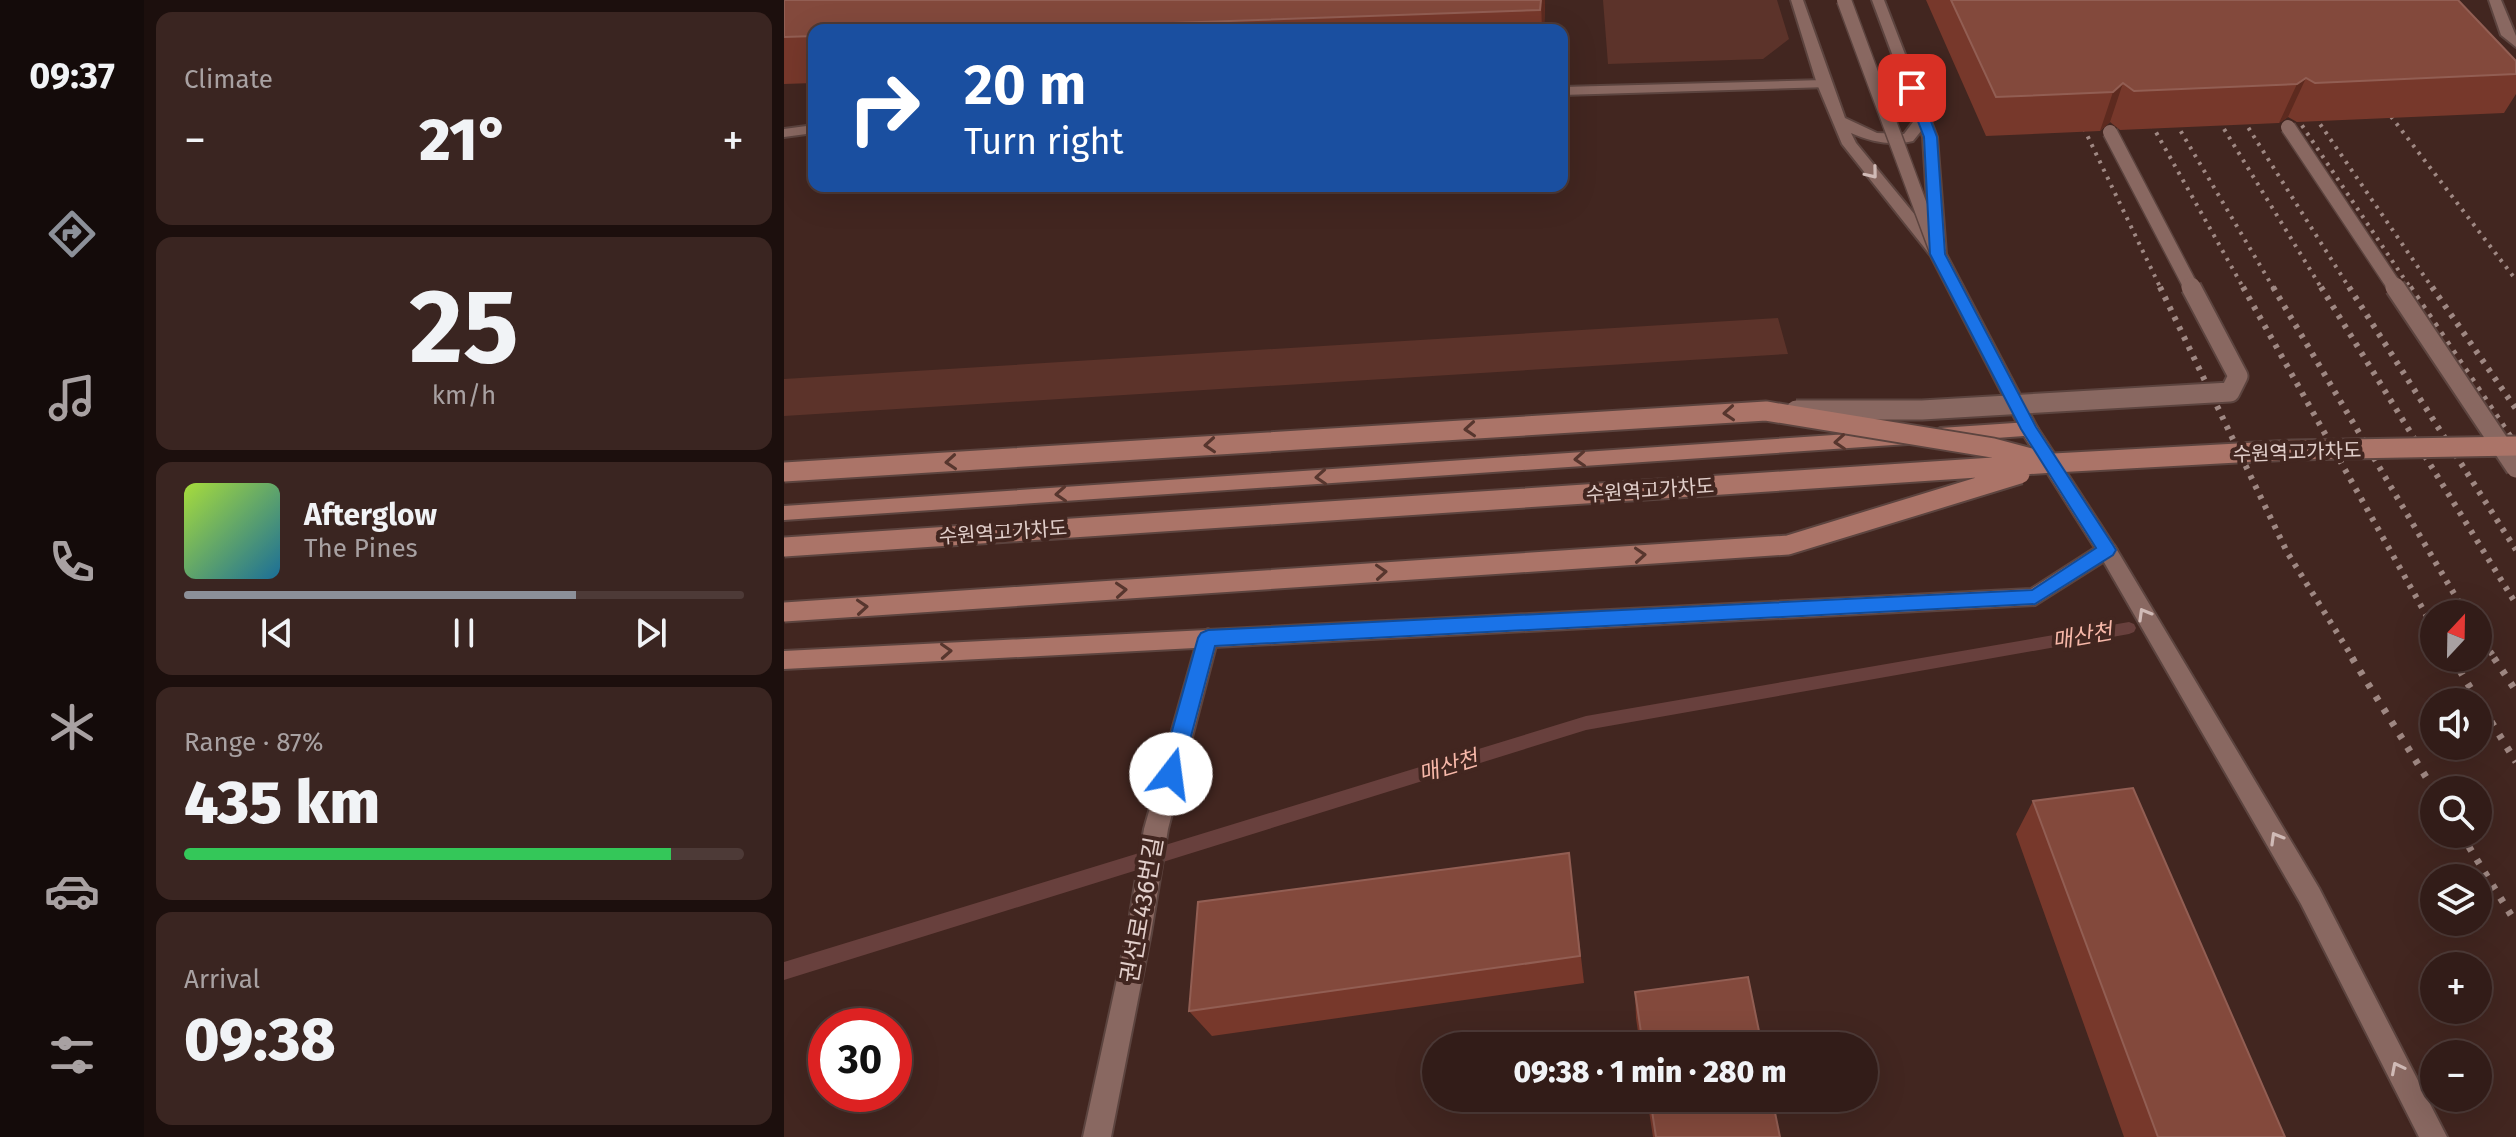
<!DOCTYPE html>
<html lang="en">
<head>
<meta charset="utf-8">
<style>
  :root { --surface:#321c18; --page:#3a2521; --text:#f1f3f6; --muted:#a8a1a2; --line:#4d3a37; --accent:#8c9099 }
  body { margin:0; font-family:"Fira Sans","Noto Sans KR",sans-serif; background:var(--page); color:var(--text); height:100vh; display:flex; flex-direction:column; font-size:30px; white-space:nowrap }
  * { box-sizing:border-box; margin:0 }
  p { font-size:26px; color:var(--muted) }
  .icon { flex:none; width:44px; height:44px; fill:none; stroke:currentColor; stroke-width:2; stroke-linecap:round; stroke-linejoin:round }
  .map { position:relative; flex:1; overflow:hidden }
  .sheet { display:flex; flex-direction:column; gap:12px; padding:12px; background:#1c0f0d; width:640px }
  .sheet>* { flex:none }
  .guide { position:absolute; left:24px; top:24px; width:760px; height:168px; border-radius:16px; box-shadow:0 8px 32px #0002,0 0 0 2px var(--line); background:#1a4fa0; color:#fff; overflow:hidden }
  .needle { width:52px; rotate:22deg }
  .fabs { position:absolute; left:1636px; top:600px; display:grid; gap:16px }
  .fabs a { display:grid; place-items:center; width:72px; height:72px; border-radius:50%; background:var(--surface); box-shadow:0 8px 32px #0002,0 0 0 2px var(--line); font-size:40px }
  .speed { position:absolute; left:24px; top:1008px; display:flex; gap:16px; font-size:40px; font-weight:700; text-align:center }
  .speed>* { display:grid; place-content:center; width:104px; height:104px; border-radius:50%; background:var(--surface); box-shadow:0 8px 32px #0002,0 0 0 2px var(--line); line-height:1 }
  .speed .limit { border:12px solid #d22; background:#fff; color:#111 }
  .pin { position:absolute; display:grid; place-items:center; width:68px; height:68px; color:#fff; margin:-34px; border-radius:16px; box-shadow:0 4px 12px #0006 }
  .me { position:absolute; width:88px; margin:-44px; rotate:15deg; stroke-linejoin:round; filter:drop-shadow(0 0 6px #0008) }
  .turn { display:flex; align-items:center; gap:28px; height:168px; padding:0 24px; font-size:36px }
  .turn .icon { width:104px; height:104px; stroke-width:2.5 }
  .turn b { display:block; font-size:56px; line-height:68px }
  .big { font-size:60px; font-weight:800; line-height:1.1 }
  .sheet .card { flex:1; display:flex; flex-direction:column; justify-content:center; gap:12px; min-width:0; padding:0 28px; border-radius:16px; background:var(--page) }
  .sheet .dial { align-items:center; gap:0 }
  .dial b { font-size:104px; line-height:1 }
  .song { display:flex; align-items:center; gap:24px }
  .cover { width:96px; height:96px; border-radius:12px; background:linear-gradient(135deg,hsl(80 70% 55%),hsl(200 70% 35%)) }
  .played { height:8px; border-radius:4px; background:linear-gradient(90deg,var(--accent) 70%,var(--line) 70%) }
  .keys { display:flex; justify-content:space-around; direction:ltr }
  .heat { display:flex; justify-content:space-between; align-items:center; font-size:44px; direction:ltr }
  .charge { height:12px; border-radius:6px; background:linear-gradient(90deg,#34c759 87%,var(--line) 0) }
  .trip { position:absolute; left:638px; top:1032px; width:456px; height:80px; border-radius:40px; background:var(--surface); box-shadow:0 8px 32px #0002,0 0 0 2px var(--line); font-weight:800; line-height:80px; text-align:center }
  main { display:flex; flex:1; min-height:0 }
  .dock { display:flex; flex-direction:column; width:144px; justify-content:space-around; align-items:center; background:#140b0a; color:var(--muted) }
  .dock .icon { width:56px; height:56px }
  .dock .current { color:var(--accent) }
  .dock b { font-size:36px; color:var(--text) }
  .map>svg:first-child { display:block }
</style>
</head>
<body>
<main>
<nav class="dock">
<b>09:37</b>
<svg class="icon current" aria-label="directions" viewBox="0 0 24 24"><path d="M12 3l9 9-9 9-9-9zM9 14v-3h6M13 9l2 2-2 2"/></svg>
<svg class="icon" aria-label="music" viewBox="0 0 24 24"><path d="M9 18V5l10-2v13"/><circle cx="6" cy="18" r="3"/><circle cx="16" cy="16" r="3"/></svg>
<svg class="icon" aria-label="phone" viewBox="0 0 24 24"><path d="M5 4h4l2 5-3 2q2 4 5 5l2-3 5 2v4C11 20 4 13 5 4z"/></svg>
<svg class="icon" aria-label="climate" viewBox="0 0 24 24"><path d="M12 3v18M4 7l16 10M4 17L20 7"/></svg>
<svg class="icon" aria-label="car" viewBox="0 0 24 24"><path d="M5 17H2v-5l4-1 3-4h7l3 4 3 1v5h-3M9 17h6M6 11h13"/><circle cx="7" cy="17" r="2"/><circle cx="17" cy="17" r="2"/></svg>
<svg class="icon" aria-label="filters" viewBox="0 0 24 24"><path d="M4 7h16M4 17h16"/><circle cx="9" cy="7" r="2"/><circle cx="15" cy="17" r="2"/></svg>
</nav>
<section class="sheet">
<div class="card"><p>Climate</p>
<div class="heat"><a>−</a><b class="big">21°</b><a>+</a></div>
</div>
<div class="card dial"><b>25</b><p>km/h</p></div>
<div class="card">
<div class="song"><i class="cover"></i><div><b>Afterglow</b><p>The Pines</p></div></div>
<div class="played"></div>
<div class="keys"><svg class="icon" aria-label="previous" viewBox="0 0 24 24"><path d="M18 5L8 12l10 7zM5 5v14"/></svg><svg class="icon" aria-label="pause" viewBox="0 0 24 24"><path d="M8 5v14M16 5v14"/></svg><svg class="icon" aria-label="next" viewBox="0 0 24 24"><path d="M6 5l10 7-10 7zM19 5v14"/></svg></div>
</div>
<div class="card"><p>Range · 87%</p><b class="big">435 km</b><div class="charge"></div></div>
<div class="card"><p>Arrival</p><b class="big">09:38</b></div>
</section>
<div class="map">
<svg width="1732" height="1137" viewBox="0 0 1732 1137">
  <rect width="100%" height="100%" fill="#422620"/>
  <!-- green -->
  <path fill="#5c332a" d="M 819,0 L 993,0 L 1005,39 L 979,59 L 824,64 Z
    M 994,318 L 1004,354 L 0,416 L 0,379 Z"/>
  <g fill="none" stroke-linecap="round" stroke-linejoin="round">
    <!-- stream -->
    <path fill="#68403d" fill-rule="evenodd" d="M 1345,622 L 1350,624 L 1352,628 L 1350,632 L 1345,634 L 802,730 L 0,980 L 0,962 L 802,716 Z"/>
    <!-- lane casing -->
    <g stroke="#5c443f" stroke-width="4">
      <path id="lane" d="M 1705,0 L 1717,0 L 1732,36 L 1732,47 L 1717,35 Z
        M 1040,80 L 1047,84 L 1045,87 L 778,95 L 778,87 Z
        M 30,125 L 30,133 L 0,137 L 0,129 Z
        M 1323,542 L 1330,545 L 1535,888 L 1663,1137 L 1635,1137 L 1517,904 L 1313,550 L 1316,545 Z"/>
    </g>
    <!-- street casing -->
    <g stroke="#5c443f" stroke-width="4">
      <path id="street" d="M 1007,0 L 1019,0 L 1061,118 L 1093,133 L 1120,134 L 1132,118 L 1088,0 L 1100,0 L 1153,137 L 1162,254 L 1254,429 L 1251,434 L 1239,434 L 1147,256 L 1058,144 L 1033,84 ZM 1137,131 L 1139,137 L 1145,232 L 1072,143 L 1067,133 C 1087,142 1108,146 1129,141 Z
        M 424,629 L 431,632 L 434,638 L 384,829 L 367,933 L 327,1137 L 299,1137 L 343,933 L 360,829 L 414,638 L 417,632 Z"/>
    </g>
    <!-- secondary casing -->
    <g stroke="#5c443f" stroke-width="4">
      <path id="secondary" d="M 1245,422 L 1251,424 L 1333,550 L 1330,555 L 1251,605 L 0,669 L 0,651 L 1247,589 L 1311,548 L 1240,436 L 1156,442 L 1147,435 L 1156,428 Z
        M 1124,430 L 1133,437 L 1124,444 L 0,520 L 0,506 Z"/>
    </g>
    <!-- lane -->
    <use href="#lane" fill="#896861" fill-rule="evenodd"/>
    <!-- street -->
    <use href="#street" fill="#896861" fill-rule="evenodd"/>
    <!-- secondary -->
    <use href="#secondary" fill="#ab7468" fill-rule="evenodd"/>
    <!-- rail-far2 -->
    <path stroke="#9f8883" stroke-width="4" stroke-dasharray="3 6" stroke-linecap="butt" d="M 1521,102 L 1649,289
      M 1596,102 L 1732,280
      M 1503,103 L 1627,289
      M 1450,105 L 1566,289
      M 1426,106 L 1538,289
      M 1383,108 L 1490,289
      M 1359,109 L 1460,289
      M 1292,112 L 1377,289"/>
    <!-- rail-far1 -->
    <path stroke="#9f8883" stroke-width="6" stroke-dasharray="4 7" stroke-linecap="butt" d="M 1376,287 L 1503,552 L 1570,660
      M 1459,287 L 1650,629
      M 1489,287 L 1682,614
      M 1537,287 L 1732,604
      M 1565,287 L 1732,550
      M 1626,287 L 1732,445
      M 1648,287 L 1732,409
      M 1694,633 L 1712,660"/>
    <!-- rail -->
    <path stroke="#9f8883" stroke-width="7" stroke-dasharray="5 10" stroke-linecap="butt" d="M 1568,658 L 1650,790
      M 1668,658 L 1732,762
      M 1710,658 L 1732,691
      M 1677,834 L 1732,923"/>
    <!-- lane-bridge-far1 casing -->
    <g stroke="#5c443f" stroke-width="17" stroke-linecap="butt">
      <path id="lane-bridge-far1" d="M 1060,0 L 1154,254
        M 1504,127 L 1612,289
        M 1326,132 L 1408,289"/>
    </g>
    <!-- lane-bridge casing -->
    <g stroke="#5c443f" stroke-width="23" stroke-linecap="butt">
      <path id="lane-bridge" d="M 1611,287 L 1732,468
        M 1012,410 L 1138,410 L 1446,392 L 1454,376 L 1407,287"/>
    </g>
    <!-- secondary-bridge casing -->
    <g stroke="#5c443f" stroke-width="23" stroke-linecap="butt">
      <path id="secondary-bridge" d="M 0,472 L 982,411 L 1209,448 L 1251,459
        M 0,547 L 1270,463 L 1508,450 L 1732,446
        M 0,612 L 1004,545 L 1236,474"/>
    </g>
    <!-- lane-bridge-far1 -->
    <use href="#lane-bridge-far1" stroke="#896861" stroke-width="14"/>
    <!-- lane-bridge -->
    <use href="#lane-bridge" stroke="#896861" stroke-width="19"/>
    <!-- secondary-bridge -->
    <use href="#secondary-bridge" stroke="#ab7468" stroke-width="19"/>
  </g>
  <!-- wall -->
  <path fill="#77382b" d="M 0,0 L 761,0 L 760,30 L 30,30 L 30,83 L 0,84 Z
    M 1142,0 L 1674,0 L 1732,61 L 1732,94 L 1720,113 L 1513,122 L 1504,117 L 1495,123 L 1336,130 L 1326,122 L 1316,131 L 1202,136 Z
    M 1249,801 L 1501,1137 L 1340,1137 L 1232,834 Z
    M 785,853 L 800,983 L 428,1036 L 405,1011 Z
    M 851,992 L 978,1046 L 856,1046 L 852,1018 Z
    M 863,1098 L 988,1098 L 996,1137 L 869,1137 Z"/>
  <!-- shaded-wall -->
  <path fill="#5d2a1f" d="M 757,0 L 761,0 L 760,30 L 758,30 Z
    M 1522,78 L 1504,117 L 1495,123 L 1513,84 Z
    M 1339,83 L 1326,122 L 1316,131 L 1329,92 Z"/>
  <!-- building -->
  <path fill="#83493c" stroke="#925e53" stroke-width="2" d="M 0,0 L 757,0 L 756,10 L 187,30 L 30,30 L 30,36 L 0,37 Z
    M 1167,0 L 1674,0 L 1732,61 L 1732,74 L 1531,83 L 1522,78 L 1513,84 L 1350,91 L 1339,83 L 1329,92 L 1212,97 Z
    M 1349,788 L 1501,1137 L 1374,1137 L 1249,801 Z
    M 785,853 L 796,956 L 405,1011 L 414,902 Z
    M 964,977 L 978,1046 L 859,1046 L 851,992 Z
    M 866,1098 L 988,1098 L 996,1137 L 872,1137 Z"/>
  <!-- one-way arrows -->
  <defs><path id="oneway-chevron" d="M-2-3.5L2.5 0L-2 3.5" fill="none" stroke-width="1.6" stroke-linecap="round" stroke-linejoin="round" transform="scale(2)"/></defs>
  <g stroke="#d0bab6">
    <use href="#oneway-chevron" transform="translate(1088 173) rotate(51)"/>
    <use href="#oneway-chevron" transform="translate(1360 614) rotate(-120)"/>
    <use href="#oneway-chevron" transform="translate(1492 838) rotate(-120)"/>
    <use href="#oneway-chevron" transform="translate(1613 1068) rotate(-117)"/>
  </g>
  <g stroke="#57362e">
    <use href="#oneway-chevron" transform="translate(945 413) rotate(176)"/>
    <use href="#oneway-chevron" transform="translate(686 429) rotate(176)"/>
    <use href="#oneway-chevron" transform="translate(1056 442) rotate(176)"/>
    <use href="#oneway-chevron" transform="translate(426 445) rotate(176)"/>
    <use href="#oneway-chevron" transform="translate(796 459) rotate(176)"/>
    <use href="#oneway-chevron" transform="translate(167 462) rotate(176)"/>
    <use href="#oneway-chevron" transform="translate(537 477) rotate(176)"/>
    <use href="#oneway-chevron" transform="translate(277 494) rotate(176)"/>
    <use href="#oneway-chevron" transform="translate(856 555) rotate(-4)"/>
    <use href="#oneway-chevron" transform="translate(597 572) rotate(-4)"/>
    <use href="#oneway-chevron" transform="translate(337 590) rotate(-4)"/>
    <use href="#oneway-chevron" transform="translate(78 607) rotate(-4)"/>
    <use href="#oneway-chevron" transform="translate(162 651) rotate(-3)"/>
  </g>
  <!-- route -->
  <path fill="#1a73e8" stroke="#114b97" stroke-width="2" d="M 1128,84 L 1134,88 L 1153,137 L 1161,254 L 1252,427 L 1329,545 L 1332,550 L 1329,555 L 1251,604 L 431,646 L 397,774 L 394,781 L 387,783 L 379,781 L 376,774 L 414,638 L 417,633 L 424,630 L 1248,590 L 1312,548 L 1237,429 L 1146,254 L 1140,137 L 1121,88 Z"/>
  <g text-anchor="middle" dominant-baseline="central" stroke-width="8" stroke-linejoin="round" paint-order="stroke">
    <!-- street labels -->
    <g font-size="20" fill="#e2cfcb" stroke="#422620">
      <text transform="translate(1513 452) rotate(-2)">수원역고가차도</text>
      <text transform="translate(866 490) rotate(-4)">수원역고가차도</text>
      <text transform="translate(219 532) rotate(-4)">수원역고가차도</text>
    </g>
    <!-- water labels -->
    <g font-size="22" font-style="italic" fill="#f7b8a9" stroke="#422620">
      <text transform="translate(1298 636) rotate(-10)">매산천</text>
      <text transform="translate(664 766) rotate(-17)">매산천</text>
    </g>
    <!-- near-street labels -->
    <g font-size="24" fill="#e2cfcb" stroke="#422620">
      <text transform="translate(358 910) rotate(-80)">권선로436번길</text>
    </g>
  </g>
</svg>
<div class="fabs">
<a><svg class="needle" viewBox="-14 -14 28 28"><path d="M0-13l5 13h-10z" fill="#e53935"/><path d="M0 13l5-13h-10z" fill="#a8a1a2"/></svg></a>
<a><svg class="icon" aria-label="sound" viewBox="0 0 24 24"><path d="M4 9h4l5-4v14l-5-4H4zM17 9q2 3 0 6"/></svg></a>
<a><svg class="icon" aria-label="search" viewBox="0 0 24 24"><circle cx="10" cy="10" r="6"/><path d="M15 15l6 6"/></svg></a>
<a><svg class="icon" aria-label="layers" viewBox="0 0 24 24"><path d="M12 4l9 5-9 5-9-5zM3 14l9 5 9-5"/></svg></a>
<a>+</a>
<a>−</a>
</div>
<div class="speed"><div class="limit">30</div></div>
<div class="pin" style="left:1128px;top:88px;background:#d93025"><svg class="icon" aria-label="arrive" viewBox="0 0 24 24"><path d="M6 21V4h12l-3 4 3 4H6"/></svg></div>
<svg class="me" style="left:387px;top:774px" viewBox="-20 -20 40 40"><circle r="19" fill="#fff"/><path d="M0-13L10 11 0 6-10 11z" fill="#1a73e8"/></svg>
<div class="trip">09:38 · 1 min · 280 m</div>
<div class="guide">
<div class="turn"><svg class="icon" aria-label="right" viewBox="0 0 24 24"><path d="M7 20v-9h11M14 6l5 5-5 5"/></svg><div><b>20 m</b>Turn right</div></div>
</div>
</div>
</main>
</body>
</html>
